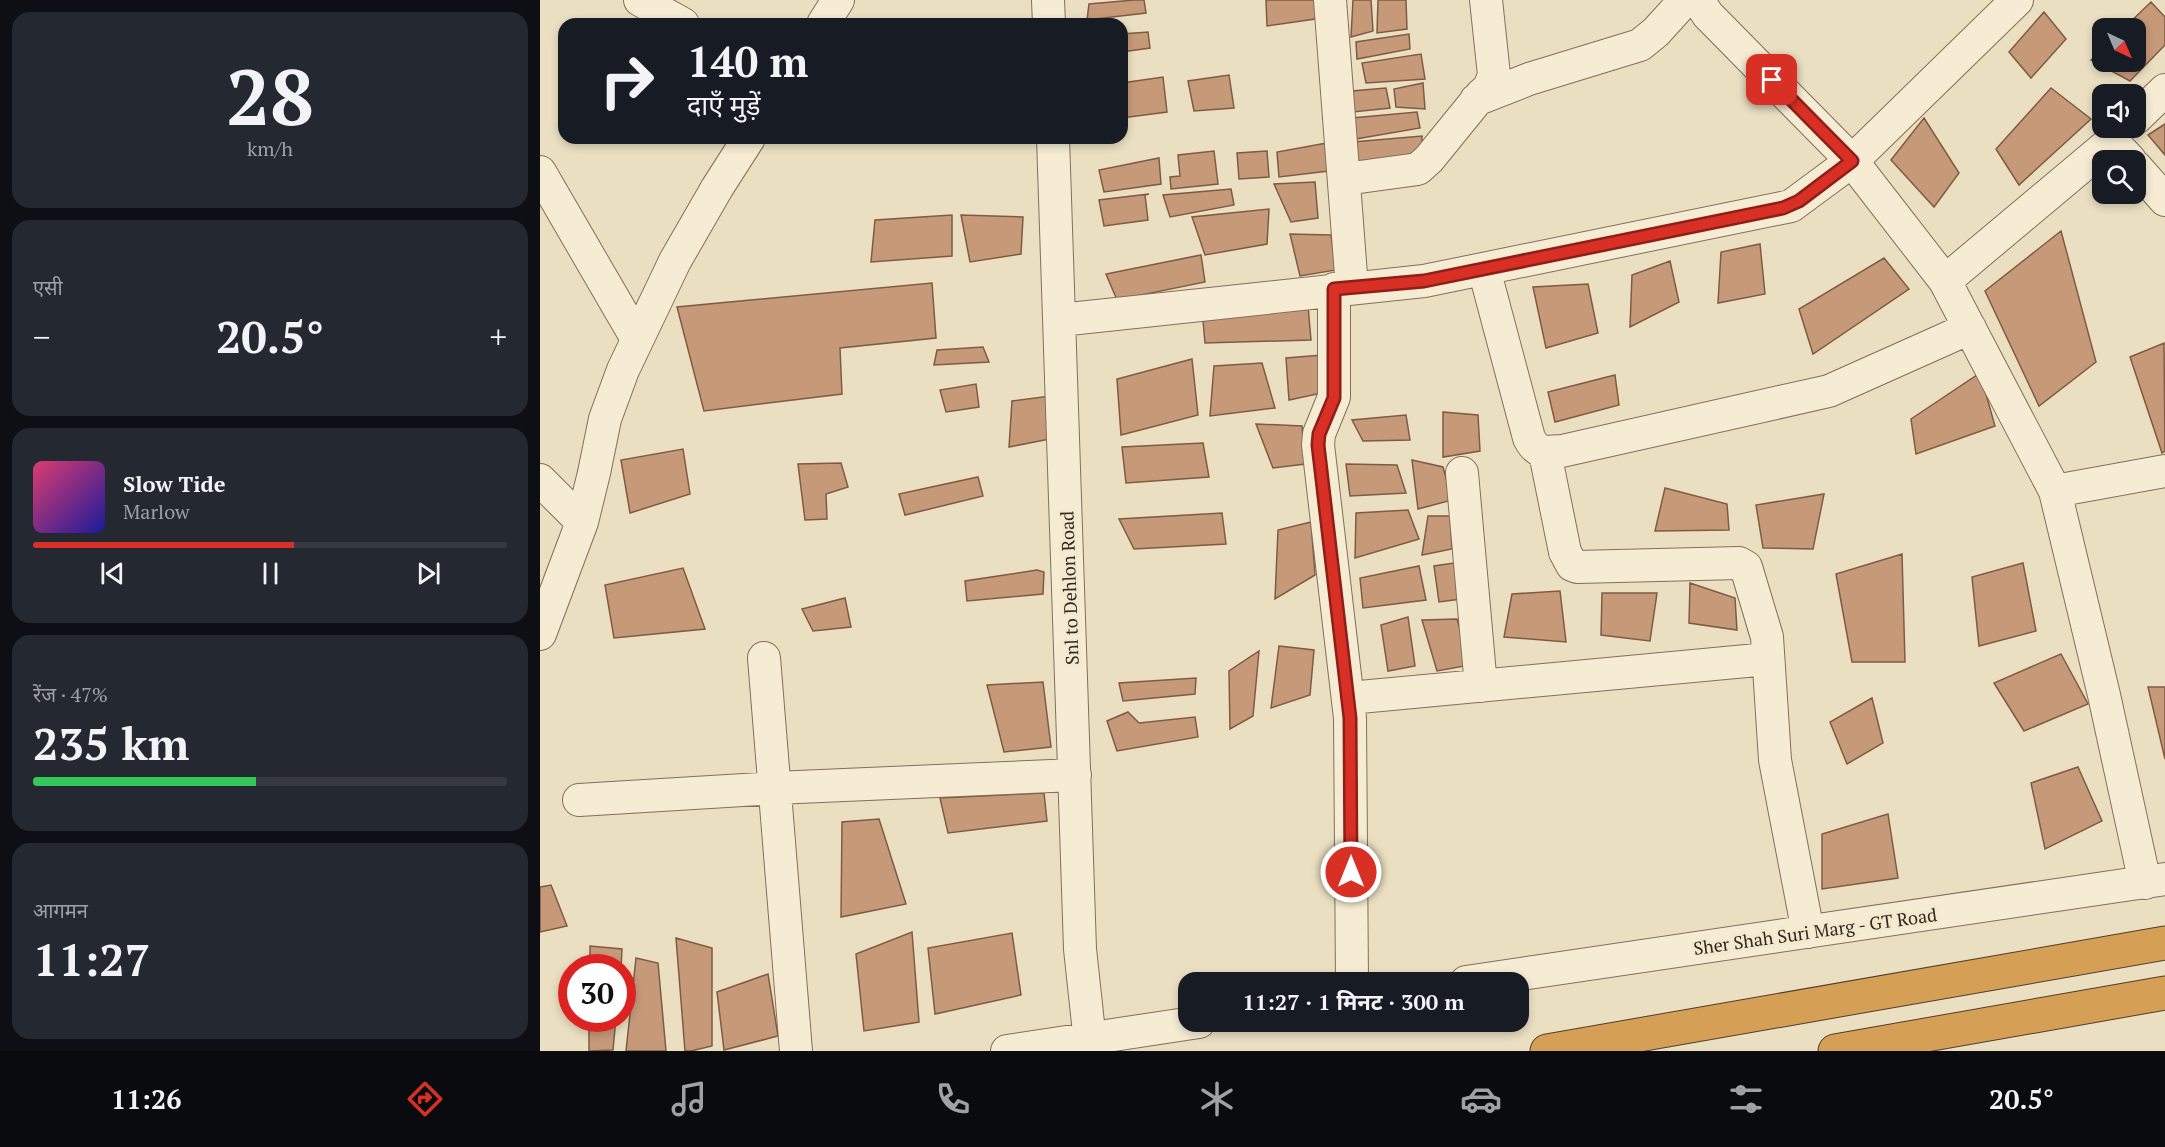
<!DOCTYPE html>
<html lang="hi">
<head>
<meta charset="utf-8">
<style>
  :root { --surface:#171b24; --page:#242831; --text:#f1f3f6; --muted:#9ea1a6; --line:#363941; --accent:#d93025 }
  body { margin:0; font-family:"PT Serif","Noto Sans Devanagari",serif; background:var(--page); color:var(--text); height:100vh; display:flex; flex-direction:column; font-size:22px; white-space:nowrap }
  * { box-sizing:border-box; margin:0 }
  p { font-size:20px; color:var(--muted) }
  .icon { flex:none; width:33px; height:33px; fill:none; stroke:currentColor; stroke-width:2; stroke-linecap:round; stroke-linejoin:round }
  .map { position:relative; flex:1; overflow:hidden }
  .panel { display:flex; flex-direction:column; gap:12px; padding:12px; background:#0d0f14; width:540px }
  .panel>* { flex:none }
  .guide { position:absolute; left:18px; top:18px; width:570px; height:126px; border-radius:18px; box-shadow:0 3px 9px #0003; background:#171b24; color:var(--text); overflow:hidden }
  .needle { width:39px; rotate:136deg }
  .fabs { position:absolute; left:1552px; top:18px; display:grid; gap:12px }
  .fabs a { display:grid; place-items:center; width:54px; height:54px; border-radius:12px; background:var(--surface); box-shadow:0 3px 9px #0003; font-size:30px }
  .speed { position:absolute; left:18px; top:954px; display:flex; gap:12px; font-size:30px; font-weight:700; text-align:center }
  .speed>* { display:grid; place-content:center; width:78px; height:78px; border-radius:50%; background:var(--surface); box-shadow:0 3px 9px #0003; line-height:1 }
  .speed .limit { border:9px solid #d22; background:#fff; color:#111 }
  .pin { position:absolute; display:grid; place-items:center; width:51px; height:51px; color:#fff; margin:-26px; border-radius:12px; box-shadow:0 3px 9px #0006 }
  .me { position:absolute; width:66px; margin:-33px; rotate:0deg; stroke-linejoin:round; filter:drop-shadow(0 0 4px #0008) }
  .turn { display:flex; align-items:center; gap:21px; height:126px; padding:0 30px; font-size:27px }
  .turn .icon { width:78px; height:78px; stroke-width:2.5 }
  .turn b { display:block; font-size:42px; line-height:51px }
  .big { font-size:45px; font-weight:700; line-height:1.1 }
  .panel .widget { flex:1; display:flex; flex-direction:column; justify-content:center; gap:9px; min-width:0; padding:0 21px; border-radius:18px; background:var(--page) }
  .panel .dial { align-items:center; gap:0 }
  .dial b { font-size:78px; line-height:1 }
  .song { display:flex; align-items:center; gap:18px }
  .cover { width:72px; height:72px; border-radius:9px; background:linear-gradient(135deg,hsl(340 70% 55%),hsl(240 70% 35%)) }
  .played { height:6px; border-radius:3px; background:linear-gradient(90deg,var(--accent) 55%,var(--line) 55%) }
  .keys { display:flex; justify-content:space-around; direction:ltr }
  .heat { display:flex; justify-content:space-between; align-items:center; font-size:33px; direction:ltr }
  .charge { height:9px; border-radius:4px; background:linear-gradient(90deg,#34c759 47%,var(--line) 0) }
  .trip { position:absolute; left:638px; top:972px; width:351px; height:60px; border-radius:18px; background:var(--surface); box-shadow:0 3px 9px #0003; font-weight:700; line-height:60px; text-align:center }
  .tabs { display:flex; height:96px; justify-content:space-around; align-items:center; background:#090b0e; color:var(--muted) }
  .tabs .icon { width:42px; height:42px }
  .tabs .on { color:var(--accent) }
  .tabs b { font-size:27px; color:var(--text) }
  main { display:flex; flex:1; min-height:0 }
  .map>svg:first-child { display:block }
</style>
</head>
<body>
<main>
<section class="panel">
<div class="widget dial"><b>28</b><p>km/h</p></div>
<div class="widget"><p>एसी</p>
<div class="heat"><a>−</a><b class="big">20.5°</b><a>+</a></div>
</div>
<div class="widget">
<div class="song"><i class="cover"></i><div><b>Slow Tide</b><p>Marlow</p></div></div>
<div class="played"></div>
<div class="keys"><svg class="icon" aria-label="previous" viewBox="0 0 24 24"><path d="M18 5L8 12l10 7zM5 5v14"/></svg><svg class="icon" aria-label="pause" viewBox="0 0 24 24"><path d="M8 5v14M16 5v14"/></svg><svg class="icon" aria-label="next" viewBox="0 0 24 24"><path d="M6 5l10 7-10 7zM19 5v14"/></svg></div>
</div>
<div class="widget"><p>रेंज · 47%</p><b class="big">235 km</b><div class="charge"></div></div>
<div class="widget"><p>आगमन</p><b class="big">11:27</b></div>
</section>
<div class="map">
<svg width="1625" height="1051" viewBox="0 0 1625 1051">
  <rect width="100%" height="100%" fill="#eadfc1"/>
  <!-- building -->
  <path fill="#c69a79" stroke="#805b41" stroke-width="1.5" d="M 594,0 L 604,0 L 606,13 L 547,20 L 549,4 Z
    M 726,0 L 781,0 L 782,18 L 727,26 Z
    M 813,0 L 831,0 L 833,31 L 811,37 Z
    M 838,0 L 866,0 L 867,29 L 837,33 Z
    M 1611,2 L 1625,17 L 1625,45 L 1590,81 L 1551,60 L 1563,49 L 1563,62 L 1596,62 L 1596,28 L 1584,28 Z
    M 1504,12 L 1526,39 L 1491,78 L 1469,52 Z
    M 608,32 L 610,48 L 582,52 L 582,34 Z
    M 869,34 L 870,49 L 817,59 L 816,42 Z
    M 881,54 L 885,79 L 826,83 L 822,63 Z
    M 689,75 L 694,108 L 654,111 L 648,81 Z
    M 623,77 L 627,112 L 582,118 L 582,83 Z
    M 883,83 L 885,109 L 856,107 L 854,89 Z
    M 846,88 L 850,108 L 813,112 L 812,91 Z
    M 1511,88 L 1551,119 L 1479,185 L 1456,149 Z
    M 877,112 L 880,128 L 810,140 L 812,118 Z
    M 1384,118 L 1419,173 L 1394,207 L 1351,160 Z
    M 1625,124 L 1625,155 L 1608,135 Z
    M 882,136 L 882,156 L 817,167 L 813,142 Z
    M 798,141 L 797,170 L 739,177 L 737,152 Z
    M 674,151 L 678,184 L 631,189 L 630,177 L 640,176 L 638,155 Z
    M 727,151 L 729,177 L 699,179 L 697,153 Z
    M 619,158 L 621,184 L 564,192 L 559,170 Z
    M 775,182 L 778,218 L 751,222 L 734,184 Z
    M 691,189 L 694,205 L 630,217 L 623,195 Z
    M 609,194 L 605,195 L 608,220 L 564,226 L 559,200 Z
    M 729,209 L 727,244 L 665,255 L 652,217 Z
    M 412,215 L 412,256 L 331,262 L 335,220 Z
    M 421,215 L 483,217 L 481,254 L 430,262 Z
    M 1521,231 L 1556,362 L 1499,406 L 1445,291 Z
    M 750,234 L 791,235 L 796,270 L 760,276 Z
    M 1220,244 L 1225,294 L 1178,303 L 1181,252 Z
    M 661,255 L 665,282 L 577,300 L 566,274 Z
    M 1344,258 L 1369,289 L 1273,354 L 1259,309 Z
    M 1130,261 L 1139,302 L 1090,327 L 1092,275 Z
    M 392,283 L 396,338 L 300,348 L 302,394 L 164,411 L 137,307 Z
    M 1048,284 L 1058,333 L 1006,348 L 993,287 Z
    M 768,306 L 771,340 L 665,343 L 663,321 Z
    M 1624,343 L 1625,451 L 1622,453 L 1590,357 Z
    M 443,347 L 449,362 L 394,365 L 397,350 Z
    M 782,355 L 782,393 L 749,400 L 746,358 Z
    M 652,359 L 658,415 L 581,435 L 577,379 Z
    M 722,363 L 735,408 L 670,416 L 674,366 Z
    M 1440,373 L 1455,426 L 1376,454 L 1371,419 Z
    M 1075,375 L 1079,405 L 1015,422 L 1008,392 Z
    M 436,384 L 439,407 L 406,412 L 400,390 Z
    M 510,396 L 510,439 L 469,447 L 472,401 Z
    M 903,412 L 938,415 L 940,451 L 903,457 Z
    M 866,415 L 870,440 L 823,441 L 812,420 Z
    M 716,424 L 762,426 L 765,464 L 733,468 Z
    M 663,443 L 669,477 L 586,483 L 582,447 Z
    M 143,449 L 150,494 L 90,513 L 81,460 Z
    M 872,460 L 903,467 L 912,500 L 878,509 Z
    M 301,463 L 308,487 L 286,494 L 287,519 L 265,520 L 258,464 Z
    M 806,464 L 857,465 L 866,493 L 810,496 Z
    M 438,477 L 443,496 L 365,515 L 359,494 Z
    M 1125,488 L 1187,504 L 1189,530 L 1115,531 Z
    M 1284,494 L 1273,549 L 1223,548 L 1216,505 Z
    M 868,510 L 879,539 L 815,558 L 816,513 Z
    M 682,513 L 686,544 L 594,549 L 579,519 Z
    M 888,516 L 910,516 L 912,549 L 882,555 Z
    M 771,522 L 775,575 L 735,599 L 738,530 Z
    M 1362,554 L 1365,662 L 1312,662 L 1296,574 Z
    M 914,563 L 921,599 L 899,602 L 894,566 Z
    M 1483,563 L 1496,631 L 1439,646 L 1432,577 Z
    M 879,566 L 886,600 L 823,608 L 820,578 Z
    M 143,568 L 165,629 L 74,638 L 65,585 Z
    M 497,570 L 504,572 L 503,594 L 427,601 L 425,581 Z
    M 1150,583 L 1195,598 L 1197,630 L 1149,623 Z
    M 1020,591 L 1026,642 L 964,637 L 972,594 Z
    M 1062,593 L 1117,593 L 1110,641 L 1061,635 Z
    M 305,598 L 311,627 L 273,631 L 262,609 Z
    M 868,617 L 875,666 L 848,671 L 841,625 Z
    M 917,619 L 930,665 L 897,671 L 882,620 Z
    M 739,646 L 774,650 L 770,695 L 731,708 Z
    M 719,651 L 713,716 L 690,729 L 689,671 Z
    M 1521,654 L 1548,704 L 1484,731 L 1454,683 Z
    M 656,678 L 655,694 L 583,701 L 579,683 Z
    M 503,682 L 511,747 L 464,752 L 447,685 Z
    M 1608,687 L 1625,687 L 1625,759 Z
    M 1332,698 L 1343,743 L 1307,764 L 1290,722 Z
    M 588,712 L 599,723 L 655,717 L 658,737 L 577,751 L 567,721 Z
    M 1538,767 L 1562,821 L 1505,849 L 1491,783 Z
    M 504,793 L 507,821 L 408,833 L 400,798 Z
    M 1348,814 L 1358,878 L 1282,889 L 1282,834 Z
    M 339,819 L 366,904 L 301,917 L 302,822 Z
    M 11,885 L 27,926 L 0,932 L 0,887 Z
    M 372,932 L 379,1022 L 324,1031 L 316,954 Z
    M 472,933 L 481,995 L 395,1014 L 388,948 Z
    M 136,938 L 172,948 L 172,1046 L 151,1051 L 145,1051 Z
    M 50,946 L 82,949 L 81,968 L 50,968 Z
    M 96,958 L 118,963 L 126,1051 L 86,1051 Z
    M 228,974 L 238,1036 L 184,1050 L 177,992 Z
    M 49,1018 L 76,1018 L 73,1050 L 49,1051 Z"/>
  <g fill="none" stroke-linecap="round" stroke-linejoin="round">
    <!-- minor casing -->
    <g stroke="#82705a" stroke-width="34">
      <path id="minor" d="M 100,0 L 143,24
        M 508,0 L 509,24
        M 790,0 L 812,288
        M 1158,0 L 1168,15 L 1312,161 L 1405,281 L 1515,491 L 1564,695 L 1605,883
        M 283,24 L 298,0
        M 936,100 L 989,79 L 1100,45 L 1116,32 L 1145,0
        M 1596,118 L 1625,90
        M 513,138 L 540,949 L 551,1051
        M 1596,167 L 1625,200
        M 0,172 L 97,339
        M 805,179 L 878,169 L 889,159 L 941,95 L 949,88 L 954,75 L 946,0
        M 944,269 L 989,438 C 997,454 1005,452 1022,451 L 1289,391 L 1430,328
        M 1405,281 L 1572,141 L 1590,160
        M 794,289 L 794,397 L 779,434 L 778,445 L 810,718 L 812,982
        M 520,320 L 884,281 L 1251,206 L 1312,161 L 1477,0
        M 1005,453 L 1025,552 L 1032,565 L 1037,567 L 1199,563 L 1206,567 L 1227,637 L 1235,760 L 1268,932
        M 922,473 L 941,686
        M 0,480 L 42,522
        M 1515,491 L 1625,471
        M 0,634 L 42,522 L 54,473 L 65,419 L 83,370 L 135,261 L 177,188 L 209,138
        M 224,658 L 256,1051
        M 809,698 L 1228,659
        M 39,800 L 235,788 L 535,775
        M 926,982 L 1625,879
        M 467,1051 L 659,1022"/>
    </g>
    <!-- highway casing -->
    <g stroke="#503e2e" stroke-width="35">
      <path id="highway" d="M 1007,1051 L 1625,943
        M 1295,1051 L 1625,993"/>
    </g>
    <!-- minor -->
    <use href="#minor" stroke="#f6ecd3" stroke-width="32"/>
    <!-- highway -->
    <use href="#highway" stroke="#d59f56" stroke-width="33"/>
  </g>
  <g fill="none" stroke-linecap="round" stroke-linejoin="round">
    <!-- route casing -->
    <g stroke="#8d1f18" stroke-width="15">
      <path id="route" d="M 811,872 L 810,718 L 778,445 L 779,434 L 794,398 L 794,289 L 884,281 L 1243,208 L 1259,201 L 1312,161 L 1232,80"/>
    </g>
    <!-- route -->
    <use href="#route" stroke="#d93025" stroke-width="10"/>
  </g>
  <g text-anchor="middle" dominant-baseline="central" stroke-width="6" stroke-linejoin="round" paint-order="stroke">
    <!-- street labels -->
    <g font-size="18" fill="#33281d" stroke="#f2e9cf">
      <text transform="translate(529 588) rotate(-92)">Snl to Dehlon Road</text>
      <text transform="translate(1275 931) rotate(-8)">Sher Shah Suri Marg - GT Road</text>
    </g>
  </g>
</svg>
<div class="fabs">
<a><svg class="needle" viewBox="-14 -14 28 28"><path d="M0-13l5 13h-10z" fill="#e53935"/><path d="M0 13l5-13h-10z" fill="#9ea1a6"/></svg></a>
<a><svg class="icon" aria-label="sound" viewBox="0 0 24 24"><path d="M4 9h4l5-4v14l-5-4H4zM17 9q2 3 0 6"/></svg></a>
<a><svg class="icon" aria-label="search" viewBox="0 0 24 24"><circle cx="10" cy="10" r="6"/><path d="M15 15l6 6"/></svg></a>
</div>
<div class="speed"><div class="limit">30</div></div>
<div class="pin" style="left:1232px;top:80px;background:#d93025"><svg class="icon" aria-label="arrive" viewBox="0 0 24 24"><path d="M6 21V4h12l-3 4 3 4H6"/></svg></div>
<svg class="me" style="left:811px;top:872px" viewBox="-20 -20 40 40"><circle r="17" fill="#d93025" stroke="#fff" stroke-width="3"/><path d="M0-11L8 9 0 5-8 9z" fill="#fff"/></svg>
<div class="trip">11:27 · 1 मिनट · 300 m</div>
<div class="guide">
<div class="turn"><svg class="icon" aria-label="right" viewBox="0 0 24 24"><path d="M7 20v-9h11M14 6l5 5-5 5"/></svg><div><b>140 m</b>दाएँ मुड़ें</div></div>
</div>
</div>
</main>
<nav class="tabs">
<b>11:26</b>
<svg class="icon on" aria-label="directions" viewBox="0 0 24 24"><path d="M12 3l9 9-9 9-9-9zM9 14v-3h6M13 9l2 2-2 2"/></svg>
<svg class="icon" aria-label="music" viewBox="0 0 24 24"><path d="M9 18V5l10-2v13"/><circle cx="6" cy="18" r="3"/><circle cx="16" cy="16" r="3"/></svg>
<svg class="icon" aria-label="phone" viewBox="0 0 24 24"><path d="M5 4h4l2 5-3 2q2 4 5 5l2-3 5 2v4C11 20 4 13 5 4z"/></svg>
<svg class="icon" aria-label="climate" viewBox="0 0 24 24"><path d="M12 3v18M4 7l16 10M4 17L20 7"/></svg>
<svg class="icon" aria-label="car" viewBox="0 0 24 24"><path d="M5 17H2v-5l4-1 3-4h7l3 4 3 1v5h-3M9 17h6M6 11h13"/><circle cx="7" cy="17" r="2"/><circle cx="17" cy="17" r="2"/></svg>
<svg class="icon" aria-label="filters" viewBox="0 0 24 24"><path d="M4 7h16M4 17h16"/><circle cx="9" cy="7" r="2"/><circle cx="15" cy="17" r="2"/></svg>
<b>20.5°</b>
</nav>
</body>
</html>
